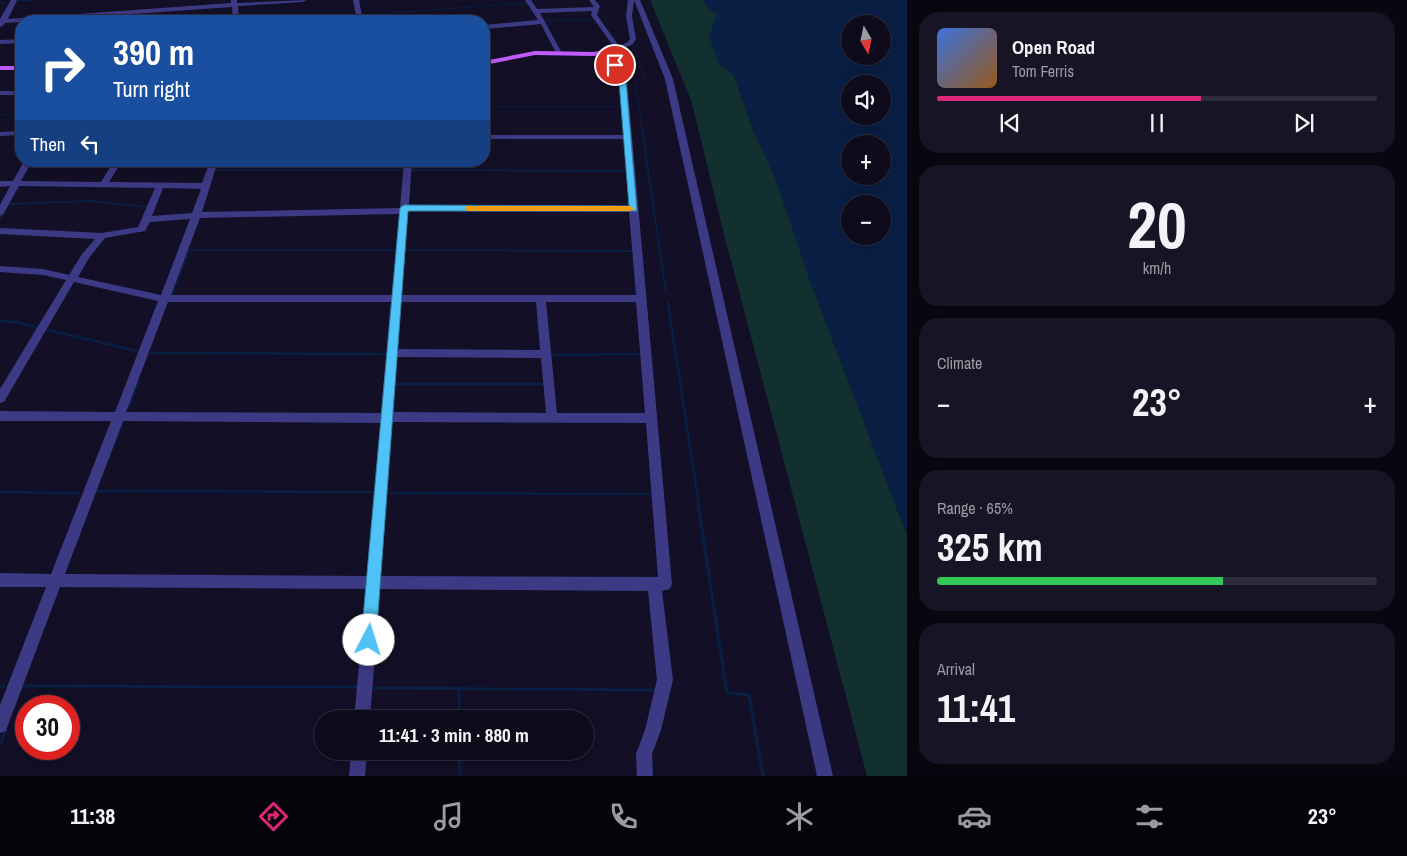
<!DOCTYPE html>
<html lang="en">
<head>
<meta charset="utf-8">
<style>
  :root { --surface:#0e0b1c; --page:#171425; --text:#f1f3f6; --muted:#9b9ba3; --line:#2e2b3b; --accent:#db2777 }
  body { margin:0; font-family:"Archivo Narrow",sans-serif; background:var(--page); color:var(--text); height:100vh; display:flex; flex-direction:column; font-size:19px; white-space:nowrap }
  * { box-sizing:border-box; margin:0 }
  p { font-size:16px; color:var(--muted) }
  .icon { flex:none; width:28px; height:28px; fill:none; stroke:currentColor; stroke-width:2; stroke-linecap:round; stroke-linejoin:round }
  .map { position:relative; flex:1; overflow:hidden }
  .panel { display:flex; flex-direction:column; gap:12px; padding:12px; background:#08060f; width:500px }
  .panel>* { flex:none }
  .top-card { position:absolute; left:15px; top:15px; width:475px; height:152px; border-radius:20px; box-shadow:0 5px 20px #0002,0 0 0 1px var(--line); background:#1a4fa0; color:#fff; overflow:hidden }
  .needle { width:32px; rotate:171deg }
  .fabs { position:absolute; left:841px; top:15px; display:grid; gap:10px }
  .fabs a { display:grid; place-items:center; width:50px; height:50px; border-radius:50%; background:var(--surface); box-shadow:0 5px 20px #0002,0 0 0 1px var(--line); font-size:25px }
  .speed { position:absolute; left:15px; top:695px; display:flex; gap:10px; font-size:25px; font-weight:700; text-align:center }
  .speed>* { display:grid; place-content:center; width:65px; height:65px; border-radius:50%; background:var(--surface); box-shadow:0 5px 20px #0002,0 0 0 1px var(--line); line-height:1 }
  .speed .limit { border:8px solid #d22; background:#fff; color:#111 }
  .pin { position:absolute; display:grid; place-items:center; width:42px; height:42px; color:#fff; margin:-21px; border:2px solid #fff; border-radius:50%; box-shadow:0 1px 5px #0007 }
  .me { position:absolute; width:55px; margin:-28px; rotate:5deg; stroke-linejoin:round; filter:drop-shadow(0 0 4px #0008) }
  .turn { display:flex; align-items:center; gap:18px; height:105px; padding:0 15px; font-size:22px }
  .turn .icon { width:65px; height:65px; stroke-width:2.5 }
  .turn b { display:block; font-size:35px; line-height:42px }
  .then { display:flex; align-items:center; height:48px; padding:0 15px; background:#0003; gap:10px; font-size:19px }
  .big { font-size:38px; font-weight:700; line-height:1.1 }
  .panel .card { flex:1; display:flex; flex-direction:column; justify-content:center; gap:8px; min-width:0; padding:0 18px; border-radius:20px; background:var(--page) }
  .panel .dial { align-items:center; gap:0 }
  .dial b { font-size:65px; line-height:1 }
  .song { display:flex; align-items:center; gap:15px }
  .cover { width:60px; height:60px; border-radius:8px; background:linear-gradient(135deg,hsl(220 70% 55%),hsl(30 70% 35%)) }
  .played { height:5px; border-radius:2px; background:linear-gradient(90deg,var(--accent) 60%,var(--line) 60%) }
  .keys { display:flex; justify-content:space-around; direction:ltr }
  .heat { display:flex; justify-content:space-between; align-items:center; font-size:28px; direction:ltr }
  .charge { height:8px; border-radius:4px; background:linear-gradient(90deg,#34c759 65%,var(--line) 0) }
  .trip { position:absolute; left:314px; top:710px; width:280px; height:50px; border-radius:25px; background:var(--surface); box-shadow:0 5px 20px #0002,0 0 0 1px var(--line); font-weight:700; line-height:50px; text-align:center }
  .dock { display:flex; height:80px; justify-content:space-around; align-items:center; background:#06040b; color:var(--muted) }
  .dock .icon { width:35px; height:35px }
  .dock .current { color:var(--accent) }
  .dock b { font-size:22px; color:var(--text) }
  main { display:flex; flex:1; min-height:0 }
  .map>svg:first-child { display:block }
</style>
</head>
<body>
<main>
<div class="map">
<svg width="907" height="776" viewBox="0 0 907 776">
  <rect width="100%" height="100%" fill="#130f26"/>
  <!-- green -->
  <path fill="#12302f" d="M 650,0 L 703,0 L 709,10 L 718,13 L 719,64 L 734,75 L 753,130 L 775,177 L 812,286 L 907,535 L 907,776 L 867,776 L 726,242 L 691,100 Z"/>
  <!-- water -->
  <path fill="#0a1f44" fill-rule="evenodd" d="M 703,0 L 907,0 L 907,535 L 812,286 L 775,177 L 753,130 L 734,75 L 719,64 L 709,36 L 718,13 L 709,10 ZM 850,24 L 882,24 L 882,56 L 850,56 ZM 850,84 L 882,84 L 882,116 L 850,116 ZM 850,144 L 882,144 L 882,176 L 850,176 ZM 850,204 L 882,204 L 882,236 L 850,236 Z"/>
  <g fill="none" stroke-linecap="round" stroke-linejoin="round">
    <!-- stream-far3 -->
    <path stroke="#0a1f44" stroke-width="1" d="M 17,1 L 36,0
      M 0,2 L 9,3
      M 360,15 L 527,3
      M 281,21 L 356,16
      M 545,21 L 593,19
      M 633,46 L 644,77 L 643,80 L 635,80 L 642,129
      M 614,69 L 619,81
      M 484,107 L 621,107
      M 0,115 L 21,114"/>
    <!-- stream-far2 -->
    <path stroke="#0a1f44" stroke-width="2" d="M 642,128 L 666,293
      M 219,170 L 404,170
      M 410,170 L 626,171
      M 8,204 L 91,201 L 146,207
      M 0,219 L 4,211
      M 403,250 L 632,251
      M 172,294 L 190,250 L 397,250"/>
    <!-- stream-far1 -->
    <path stroke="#0a1f44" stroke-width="2.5" d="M 172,295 L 173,293
      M 668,303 L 699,506
      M 0,321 L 16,322 L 38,328
      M 45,329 L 136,351
      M 151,353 L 388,354
      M 550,355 L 639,354
      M 394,384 L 546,384
      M 128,408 L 138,382
      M 107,462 L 122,424
      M 96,491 L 376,492
      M 0,492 L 79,493
      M 390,493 L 649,494"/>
    <!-- stream -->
    <path stroke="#0a1f44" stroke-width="3" d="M 698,504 L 727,693 L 749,695 L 763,776
      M 0,686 L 4,686
      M 22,686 L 356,687
      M 371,688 L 655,690
      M 459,688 L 459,719
      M 0,745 L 6,730
      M 459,751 L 460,776"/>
    <!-- minor -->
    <path fill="#3d3a85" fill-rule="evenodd" d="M 11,0 L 17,0 L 8,19 L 231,3 L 231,0 L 237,0 L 237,3 L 306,0 L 303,2 L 238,6 L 239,21 L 233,21 L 232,7 L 5,23 L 3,26 L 0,27 L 0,19 Z
      M 353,0 L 359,0 L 363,21 L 357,21 Z
      M 525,0 L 531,0 L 537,9 L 594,7 L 589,0 L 595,0 L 600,6 L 597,15 L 619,46 L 628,42 L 630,39 L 626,16 L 628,0 L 640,0 L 673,79 L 833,776 L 817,776 L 665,79 L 634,0 L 632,16 L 636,39 L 633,44 L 618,51 L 616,50 L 591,15 L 592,11 L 540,13 L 562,53 L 559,55 L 556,53 L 541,24 L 484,29 L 484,25 L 538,20 Z
      M 21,39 L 21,43 L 0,44 L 0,40 Z
      M 610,50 L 613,52 L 627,81 L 672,584 L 670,589 L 662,591 L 673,680 L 661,730 L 652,754 L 653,776 L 637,776 L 636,754 L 645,730 L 657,680 L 648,591 L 380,589 L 370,719 L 354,719 L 366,589 L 60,587 L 8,725 L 6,731 L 0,733 L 0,705 L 46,587 L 0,587 L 0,573 L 51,574 L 111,421 L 0,421 L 0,411 L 115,412 L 158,301 L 74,282 L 4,402 L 0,403 L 0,389 L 66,280 L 43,275 L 0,272 L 0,266 L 43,269 L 69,275 L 82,254 L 95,239 L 0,234 L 0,228 L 102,233 L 138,227 L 155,188 L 19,186 L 4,213 L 0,216 L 0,205 L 10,186 L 0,187 L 0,181 L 13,181 L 24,161 L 32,161 L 21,181 L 101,182 L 114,161 L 122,161 L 109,182 L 202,183 L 210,161 L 218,161 L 202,212 L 400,208 L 404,161 L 412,161 L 409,205 L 629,206 L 624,139 L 484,139 L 484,135 L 624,135 L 619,81 L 607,52 ZM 163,188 L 201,189 L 192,213 L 152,216 ZM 408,211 L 629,212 L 636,295 L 402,295 ZM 399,214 L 392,295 L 171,295 L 200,218 ZM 190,219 L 161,295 L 78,277 L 89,258 L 105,238 L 145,231 L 150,222 ZM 168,302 L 391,302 L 381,413 L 126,412 ZM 401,302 L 536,302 L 540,350 L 398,349 ZM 546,302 L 636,302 L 645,413 L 557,413 ZM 397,357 L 541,358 L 546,413 L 393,412 ZM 123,421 L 381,423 L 367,576 L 65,574 ZM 392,422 L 646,423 L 658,577 L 381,576 Z
      M 0,91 L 21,91 L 21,95 L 0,95 Z
      M 484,103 L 488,105 L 487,108 L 484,108 Z
      M 21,131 L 21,135 L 0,136 L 0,132 Z
      M 351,751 L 367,751 L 365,776 L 349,776 Z"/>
    <!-- major -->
    <path fill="#c25bff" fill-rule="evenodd" d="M 618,47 L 621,47 L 621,51 L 594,56 L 535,55 L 484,65 L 484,61 L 535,51 L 594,52 Z
      M 0,66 L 21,66 L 21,70 L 0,70 Z"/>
  </g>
  <!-- route -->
  <path fill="#4fc3f7" stroke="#337fa1" d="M 615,63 L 619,65 L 626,81 L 637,211 L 408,211 L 376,640 L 374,645 L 369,647 L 363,645 L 361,640 L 400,208 L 404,205 L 629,206 L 619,81 L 612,65 Z"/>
  <!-- slow -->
  <path fill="#f59e0b" d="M 465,206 L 630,206 L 635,209 L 630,211 L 469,211 L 465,210 Z"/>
</svg>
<div class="fabs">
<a><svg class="needle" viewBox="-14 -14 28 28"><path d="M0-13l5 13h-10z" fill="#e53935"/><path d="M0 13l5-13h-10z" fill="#9b9ba3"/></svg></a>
<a><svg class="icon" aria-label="sound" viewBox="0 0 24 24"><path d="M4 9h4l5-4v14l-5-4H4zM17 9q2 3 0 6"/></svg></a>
<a>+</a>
<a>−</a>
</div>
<div class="speed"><div class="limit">30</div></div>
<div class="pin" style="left:615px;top:65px;background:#d93025"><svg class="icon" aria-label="arrive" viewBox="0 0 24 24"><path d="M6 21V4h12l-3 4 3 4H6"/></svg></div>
<svg class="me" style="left:369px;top:640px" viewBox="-20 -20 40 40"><circle r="19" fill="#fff"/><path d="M0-13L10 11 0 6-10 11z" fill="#4fc3f7"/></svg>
<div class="trip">11:41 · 3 min · 880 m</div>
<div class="top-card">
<div class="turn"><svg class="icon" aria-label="right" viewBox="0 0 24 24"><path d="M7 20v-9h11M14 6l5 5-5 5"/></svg><div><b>390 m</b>Turn right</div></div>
<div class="then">Then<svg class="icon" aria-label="left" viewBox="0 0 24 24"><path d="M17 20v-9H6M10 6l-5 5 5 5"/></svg></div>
</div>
</div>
<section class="panel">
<div class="card">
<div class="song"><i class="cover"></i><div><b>Open Road</b><p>Tom Ferris</p></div></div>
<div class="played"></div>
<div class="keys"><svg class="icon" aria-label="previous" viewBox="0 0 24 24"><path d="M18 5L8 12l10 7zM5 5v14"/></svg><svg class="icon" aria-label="pause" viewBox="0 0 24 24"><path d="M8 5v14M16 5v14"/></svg><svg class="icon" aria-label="next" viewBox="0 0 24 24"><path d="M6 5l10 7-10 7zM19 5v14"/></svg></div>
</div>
<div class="card dial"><b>20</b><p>km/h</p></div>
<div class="card"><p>Climate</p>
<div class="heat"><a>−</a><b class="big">23°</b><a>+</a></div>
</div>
<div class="card"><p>Range · 65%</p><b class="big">325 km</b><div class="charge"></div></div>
<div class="card"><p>Arrival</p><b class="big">11:41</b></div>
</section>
</main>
<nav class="dock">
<b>11:38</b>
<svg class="icon current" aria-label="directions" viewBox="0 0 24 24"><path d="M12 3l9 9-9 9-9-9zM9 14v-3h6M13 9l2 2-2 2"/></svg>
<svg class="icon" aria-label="music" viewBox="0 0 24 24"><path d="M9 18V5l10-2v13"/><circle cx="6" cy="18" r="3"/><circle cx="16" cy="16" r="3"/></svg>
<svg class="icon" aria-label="phone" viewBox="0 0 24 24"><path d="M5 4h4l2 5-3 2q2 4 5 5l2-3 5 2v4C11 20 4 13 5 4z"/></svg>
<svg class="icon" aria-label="climate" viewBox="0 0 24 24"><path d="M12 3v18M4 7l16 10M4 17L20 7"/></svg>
<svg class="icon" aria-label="car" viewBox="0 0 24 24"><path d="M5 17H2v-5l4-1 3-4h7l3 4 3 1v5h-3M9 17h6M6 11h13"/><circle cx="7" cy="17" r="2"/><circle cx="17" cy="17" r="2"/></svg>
<svg class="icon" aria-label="filters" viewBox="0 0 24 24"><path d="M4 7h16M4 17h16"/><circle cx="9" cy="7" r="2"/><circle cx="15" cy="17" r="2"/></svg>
<b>23°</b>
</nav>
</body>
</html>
